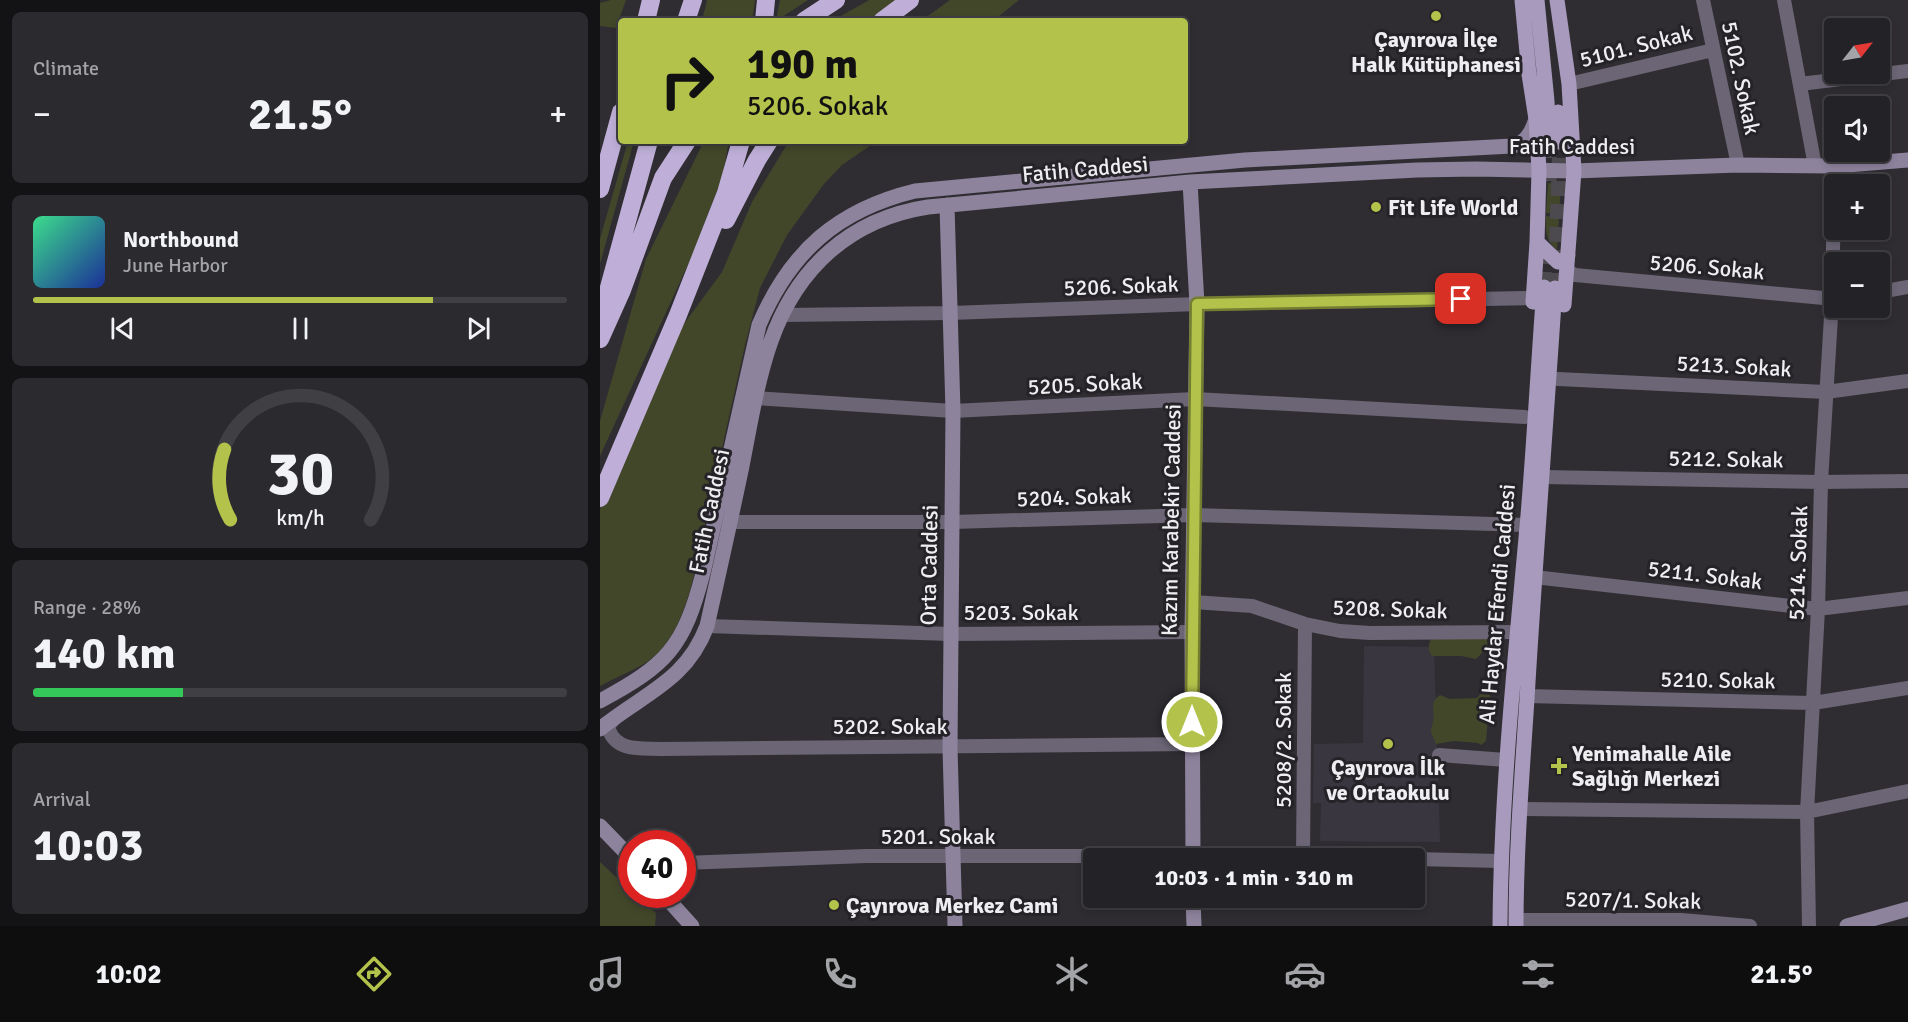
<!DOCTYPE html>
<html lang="en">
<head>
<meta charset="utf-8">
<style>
  :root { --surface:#232226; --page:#2b2a2e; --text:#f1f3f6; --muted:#a3a4a7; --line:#403f43; --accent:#b3c24b }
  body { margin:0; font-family:Signika,sans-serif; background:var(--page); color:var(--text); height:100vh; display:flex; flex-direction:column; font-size:22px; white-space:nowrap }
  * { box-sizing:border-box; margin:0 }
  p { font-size:20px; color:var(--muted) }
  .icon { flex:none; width:33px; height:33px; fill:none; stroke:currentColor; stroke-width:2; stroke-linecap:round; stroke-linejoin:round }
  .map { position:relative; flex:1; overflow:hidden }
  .panel { display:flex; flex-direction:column; gap:12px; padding:12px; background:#131315; width:600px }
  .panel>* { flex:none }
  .banner { position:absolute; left:18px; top:18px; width:570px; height:126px; border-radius:6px; box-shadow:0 3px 9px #0003,0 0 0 2px var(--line); background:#b3c24b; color:#111; overflow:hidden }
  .needle { width:39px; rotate:59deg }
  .controls { position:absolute; left:1224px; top:18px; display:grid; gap:12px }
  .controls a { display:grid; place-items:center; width:66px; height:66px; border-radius:6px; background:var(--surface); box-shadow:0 3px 9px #0003,0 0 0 2px var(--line); font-size:30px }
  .speed { position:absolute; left:18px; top:830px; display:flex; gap:12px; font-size:30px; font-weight:700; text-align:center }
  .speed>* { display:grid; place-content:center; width:78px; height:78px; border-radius:50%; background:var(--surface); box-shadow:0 3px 9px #0003,0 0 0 2px var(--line); line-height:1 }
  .speed .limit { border:9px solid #d22; background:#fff; color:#111 }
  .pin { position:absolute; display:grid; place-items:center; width:51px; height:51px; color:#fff; margin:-26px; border-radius:12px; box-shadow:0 3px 9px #0006 }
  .me { position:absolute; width:66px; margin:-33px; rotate:0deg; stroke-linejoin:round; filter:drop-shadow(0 0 4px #0008) }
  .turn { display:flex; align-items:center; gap:21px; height:126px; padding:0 30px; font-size:27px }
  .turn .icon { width:78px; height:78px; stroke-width:2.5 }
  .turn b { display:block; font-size:42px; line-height:51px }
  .big { font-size:45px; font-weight:700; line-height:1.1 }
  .panel .widget { flex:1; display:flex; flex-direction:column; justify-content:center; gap:9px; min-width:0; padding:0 21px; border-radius:9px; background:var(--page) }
  .panel .dial { align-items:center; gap:0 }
  .dial svg { height:156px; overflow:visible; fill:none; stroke:var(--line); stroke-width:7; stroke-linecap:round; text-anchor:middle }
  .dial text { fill:var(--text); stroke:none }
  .song { display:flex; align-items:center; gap:18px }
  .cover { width:72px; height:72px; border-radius:9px; background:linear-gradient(135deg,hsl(150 70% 55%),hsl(230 70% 35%)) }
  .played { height:6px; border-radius:3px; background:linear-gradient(90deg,var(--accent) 75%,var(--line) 75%) }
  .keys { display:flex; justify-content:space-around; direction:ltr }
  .heat { display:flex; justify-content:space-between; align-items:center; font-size:33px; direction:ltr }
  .charge { height:9px; border-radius:4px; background:linear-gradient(90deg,#34c759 28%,var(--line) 0) }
  .trip { position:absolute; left:483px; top:848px; width:342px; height:60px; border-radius:6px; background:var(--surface); box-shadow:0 3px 9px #0003,0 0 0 2px var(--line); font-weight:700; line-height:60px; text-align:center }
  .dock { display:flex; height:96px; justify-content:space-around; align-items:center; background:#0e0e0f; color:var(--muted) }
  .dock .icon { width:42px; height:42px }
  .dock .current { color:var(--accent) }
  .dock b { font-size:27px; color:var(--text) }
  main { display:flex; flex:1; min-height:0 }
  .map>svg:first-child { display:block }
</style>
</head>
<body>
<main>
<section class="panel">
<div class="widget"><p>Climate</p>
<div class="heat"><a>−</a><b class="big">21.5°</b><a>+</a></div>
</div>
<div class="widget">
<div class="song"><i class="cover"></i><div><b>Northbound</b><p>June Harbor</p></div></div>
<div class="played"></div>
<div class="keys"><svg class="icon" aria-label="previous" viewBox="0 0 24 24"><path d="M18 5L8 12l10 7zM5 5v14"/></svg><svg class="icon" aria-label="pause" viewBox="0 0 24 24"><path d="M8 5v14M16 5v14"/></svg><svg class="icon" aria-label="next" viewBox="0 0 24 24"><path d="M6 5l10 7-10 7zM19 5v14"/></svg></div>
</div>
<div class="widget dial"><svg viewBox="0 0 100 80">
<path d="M14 69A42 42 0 1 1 86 69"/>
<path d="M14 69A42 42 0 0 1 11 33" stroke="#b3c24b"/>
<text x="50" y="56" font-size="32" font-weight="700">30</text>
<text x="50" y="72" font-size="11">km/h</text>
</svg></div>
<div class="widget"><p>Range · 28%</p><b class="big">140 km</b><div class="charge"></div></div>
<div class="widget"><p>Arrival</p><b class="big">10:03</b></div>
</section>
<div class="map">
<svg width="1308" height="926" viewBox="0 0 1308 926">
  <rect width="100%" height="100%" fill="#2f2d32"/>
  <!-- built -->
  <path fill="#3a3640" d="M 764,646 L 834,647 L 840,842 L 720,841 L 721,803 L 713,803 L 714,744 L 763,743 Z"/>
  <!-- green -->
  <path fill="#42472a" d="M 11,0 L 26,0 L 16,28 L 0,26 L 0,3 Z
    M 107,0 L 155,0 L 152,21 L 102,21 Z
    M 180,0 L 208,0 L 176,21 Z
    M 269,0 L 298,0 L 269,21 L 232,21 Z
    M 350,0 L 419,0 L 393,21 L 321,21 Z
    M 28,141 L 34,141 L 0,264 L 0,239 Z
    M 104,141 L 129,141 L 122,178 L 91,258 L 0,456 L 0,421 L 46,259 Z
    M 189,141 L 277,141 L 242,165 L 224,184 L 187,235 L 160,288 L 145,345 L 92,583 C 84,613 71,649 42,665 C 28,673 14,678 0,686 L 0,508 L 14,472 L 75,336 L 122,272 L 152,202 Z
    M 948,183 L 961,184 L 959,214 L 946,213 Z
    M 946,216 L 959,217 L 957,250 C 946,241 945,230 946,216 Z
    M 845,625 L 888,635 L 890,645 L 876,659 L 861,656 L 832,656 C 823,644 835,632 845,625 Z
    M 884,678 L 890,679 L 891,684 L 886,741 L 881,745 L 878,743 L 854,741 L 836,744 L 831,732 C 831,728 832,725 833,722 C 836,711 828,703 840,695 L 850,699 L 877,698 L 881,693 Z
    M 0,862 L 31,891 L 32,894 L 35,894 L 56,913 L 55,926 L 0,926 Z"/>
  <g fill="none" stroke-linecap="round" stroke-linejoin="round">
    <!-- primary-tunnel -->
    <path stroke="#4c4a4e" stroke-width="15" stroke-dasharray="15 8" stroke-linecap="butt" d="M 949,143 L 949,182
      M 944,287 L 946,242
      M 955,288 L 960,142"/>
    <!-- street -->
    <path stroke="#6b6575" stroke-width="14" d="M 1103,0 L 1138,165
      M 1184,0 L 1215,166
      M 969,84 L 1113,50
      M 1200,84 L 1308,71
      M 1235,184 L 1235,166
      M 967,267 L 968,271 L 975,275 L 1234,299
      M 1280,292 L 1308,287
      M 182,315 L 351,313 L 597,304 L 933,298
      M 958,379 L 1226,392 L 1308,381
      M 156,398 L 353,411 L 595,399 L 925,417
      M 943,477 L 1221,482 L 1308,481
      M 130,522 L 353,522 L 594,515 L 927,525
      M 934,577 L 1218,609 L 1308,598
      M 593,602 L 652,606 L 705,624 L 740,631 L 770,633 L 917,632
      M 107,626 L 350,634 L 592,632
      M 927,696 L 1213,703 L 1308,688
      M 14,719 L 9,725 L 9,730 C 17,752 42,748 61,749 L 592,744
      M 839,755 L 906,760
      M 920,809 L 1207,812 L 1308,791
      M 703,856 L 705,624
      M 814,859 L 900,861
      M 82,863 L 266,856 L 703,856 L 779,858
      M 916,920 L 1081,920 L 1150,926
      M 1209,926 L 1207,812 L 1218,609 L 1221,482 L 1232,300 L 1234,201"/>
    <!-- secondary -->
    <path stroke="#8d839d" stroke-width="15" d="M 590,182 L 597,304 L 592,632 L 593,858
      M 347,205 L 353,411 L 350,748 L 355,926
      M 0,701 C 67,665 84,647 103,573 L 159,325 C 190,252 237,210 315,191 L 645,160 L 912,146 C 926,144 932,131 936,119
      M 0,729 C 42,694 86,682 107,626 C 119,572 131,519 142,466 C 150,425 157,381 171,341 C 197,268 250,219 328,207 L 590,182 L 817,170 L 876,169 L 974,171 L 1138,165 L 1235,166 L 1308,160
      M 0,826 L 32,859
      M 63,894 L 92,926
      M 593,897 L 594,926
      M 1247,926 L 1308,909"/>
    <!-- primary -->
    <path stroke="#a79abc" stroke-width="15" d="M 922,0 L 929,74 L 936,119 L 939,170 L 937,242 L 933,302
      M 937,0 L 947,101 L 949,143
      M 957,0 L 969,84 L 974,171 L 964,305
      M 958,112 L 960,142
      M 937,242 L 958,262 L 964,261 L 968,255
      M 900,926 C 901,793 915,660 927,527 C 934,447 938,367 944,287
      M 916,926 C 916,851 922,775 927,699 C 935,562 946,425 955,288"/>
    <!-- highway -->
    <path stroke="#bfafd8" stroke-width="18" d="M 46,21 L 51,0
      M 86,21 L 93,0
      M 164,21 L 166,0
      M 204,21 L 236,0
      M 282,21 L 310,0
      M 0,189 L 21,112
      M 126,220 L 157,160 L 169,141
      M 2,313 L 49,141
      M 0,339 L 22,290 L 63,178 L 87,141
      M 0,498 L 78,315 L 126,193 L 141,141"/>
  </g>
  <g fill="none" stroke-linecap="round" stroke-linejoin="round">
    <!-- route casing -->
    <g stroke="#747e31" stroke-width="15">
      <path id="route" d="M 592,722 L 597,304 L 861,299"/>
    </g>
    <!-- route -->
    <use href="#route" stroke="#b3c24b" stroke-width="10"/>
  </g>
  <!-- markers -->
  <g fill="#b3c24b" stroke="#252328" stroke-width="2">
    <circle cx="836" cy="16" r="6"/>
    <circle cx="776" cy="207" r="6"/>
    <circle cx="788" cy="744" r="6"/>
    <path d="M956 757h6v6h6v6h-6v6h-6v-6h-6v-6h6z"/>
    <circle cx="234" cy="905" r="6"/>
  </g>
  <g text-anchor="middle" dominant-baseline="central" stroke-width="6" stroke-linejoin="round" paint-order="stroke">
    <!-- poi labels -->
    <g font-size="22" font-weight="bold" fill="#eeedf0" stroke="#252328" text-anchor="start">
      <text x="836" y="39" text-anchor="middle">Çayırova İlçe<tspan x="836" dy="25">Halk Kütüphanesi</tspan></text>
      <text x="788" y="207">Fit Life World</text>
      <text x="972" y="753">Yenimahalle Aile<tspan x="972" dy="25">Sağlığı Merkezi</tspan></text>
      <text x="788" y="767" text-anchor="middle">Çayırova İlk<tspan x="788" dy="25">ve Ortaokulu</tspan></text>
      <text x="246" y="905">Çayırova Merkez Cami</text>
    </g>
    <!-- street labels -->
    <g font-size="22" fill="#eeedf0" stroke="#252328">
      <text transform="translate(1036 46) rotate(-14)">5101. Sokak</text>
      <text transform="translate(1141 78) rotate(78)">5102. Sokak</text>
      <text x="972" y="146">Fatih Caddesi</text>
      <text transform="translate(485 169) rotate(-5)">Fatih Caddesi</text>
      <text transform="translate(1107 267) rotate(5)">5206. Sokak</text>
      <text transform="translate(521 286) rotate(-2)">5206. Sokak</text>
      <text transform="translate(1134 366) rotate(3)">5213. Sokak</text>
      <text transform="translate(485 384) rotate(-3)">5205. Sokak</text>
      <text transform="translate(1126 459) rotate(1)">5212. Sokak</text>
      <text transform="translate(474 497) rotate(-2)">5204. Sokak</text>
      <text transform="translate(109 511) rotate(-78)">Fatih Caddesi</text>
      <text transform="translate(571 520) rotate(-89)">Kazım Karabekir Caddesi</text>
      <text transform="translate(1198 563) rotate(-88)">5214. Sokak</text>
      <text transform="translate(329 565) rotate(-89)">Orta Caddesi</text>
      <text transform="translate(1105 575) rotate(7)">5211. Sokak</text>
      <text transform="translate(897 604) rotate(-85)">Ali Haydar Efendi Caddesi</text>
      <text transform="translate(790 609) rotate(2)">5208. Sokak</text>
      <text x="421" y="612">5203. Sokak</text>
      <text transform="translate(1118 680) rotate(1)">5210. Sokak</text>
      <text x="290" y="726">5202. Sokak</text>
      <text transform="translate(683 740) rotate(-90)">5208/2. Sokak</text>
      <text x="338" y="836">5201. Sokak</text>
      <text transform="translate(1033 900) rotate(1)">5207/1. Sokak</text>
    </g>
  </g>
</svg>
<div class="controls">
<a><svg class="needle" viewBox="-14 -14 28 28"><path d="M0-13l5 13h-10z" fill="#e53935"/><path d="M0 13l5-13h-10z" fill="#a3a4a7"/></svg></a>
<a><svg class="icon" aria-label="sound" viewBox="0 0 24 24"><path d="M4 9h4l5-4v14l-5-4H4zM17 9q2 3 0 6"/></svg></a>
<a>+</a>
<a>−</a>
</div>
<div class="speed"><div class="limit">40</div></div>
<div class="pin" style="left:861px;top:299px;background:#d93025"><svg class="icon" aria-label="arrive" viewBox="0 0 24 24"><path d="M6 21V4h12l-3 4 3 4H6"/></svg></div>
<svg class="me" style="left:592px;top:722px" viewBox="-20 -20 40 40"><circle r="17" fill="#b3c24b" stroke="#fff" stroke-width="3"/><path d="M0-11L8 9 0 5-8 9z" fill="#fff"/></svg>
<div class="trip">10:03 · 1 min · 310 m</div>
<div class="banner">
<div class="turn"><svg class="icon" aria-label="right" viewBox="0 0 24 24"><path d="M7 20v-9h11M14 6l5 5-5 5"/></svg><div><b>190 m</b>5206. Sokak</div></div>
</div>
</div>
</main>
<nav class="dock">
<b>10:02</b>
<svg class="icon current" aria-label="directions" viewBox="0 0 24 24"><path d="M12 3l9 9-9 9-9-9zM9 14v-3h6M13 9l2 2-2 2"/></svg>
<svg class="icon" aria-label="music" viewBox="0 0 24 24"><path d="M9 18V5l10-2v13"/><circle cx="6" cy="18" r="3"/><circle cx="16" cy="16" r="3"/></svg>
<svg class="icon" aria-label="phone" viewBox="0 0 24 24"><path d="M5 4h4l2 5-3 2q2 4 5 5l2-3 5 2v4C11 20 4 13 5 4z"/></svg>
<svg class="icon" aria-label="climate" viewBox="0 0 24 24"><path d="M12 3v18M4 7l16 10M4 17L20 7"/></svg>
<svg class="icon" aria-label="car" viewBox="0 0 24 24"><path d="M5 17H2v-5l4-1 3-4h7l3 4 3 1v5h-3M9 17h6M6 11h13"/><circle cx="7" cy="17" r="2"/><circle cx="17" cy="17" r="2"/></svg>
<svg class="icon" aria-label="filters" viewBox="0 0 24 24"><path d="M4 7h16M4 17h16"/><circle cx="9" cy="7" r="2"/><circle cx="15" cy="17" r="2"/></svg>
<b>21.5°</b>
</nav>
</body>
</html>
